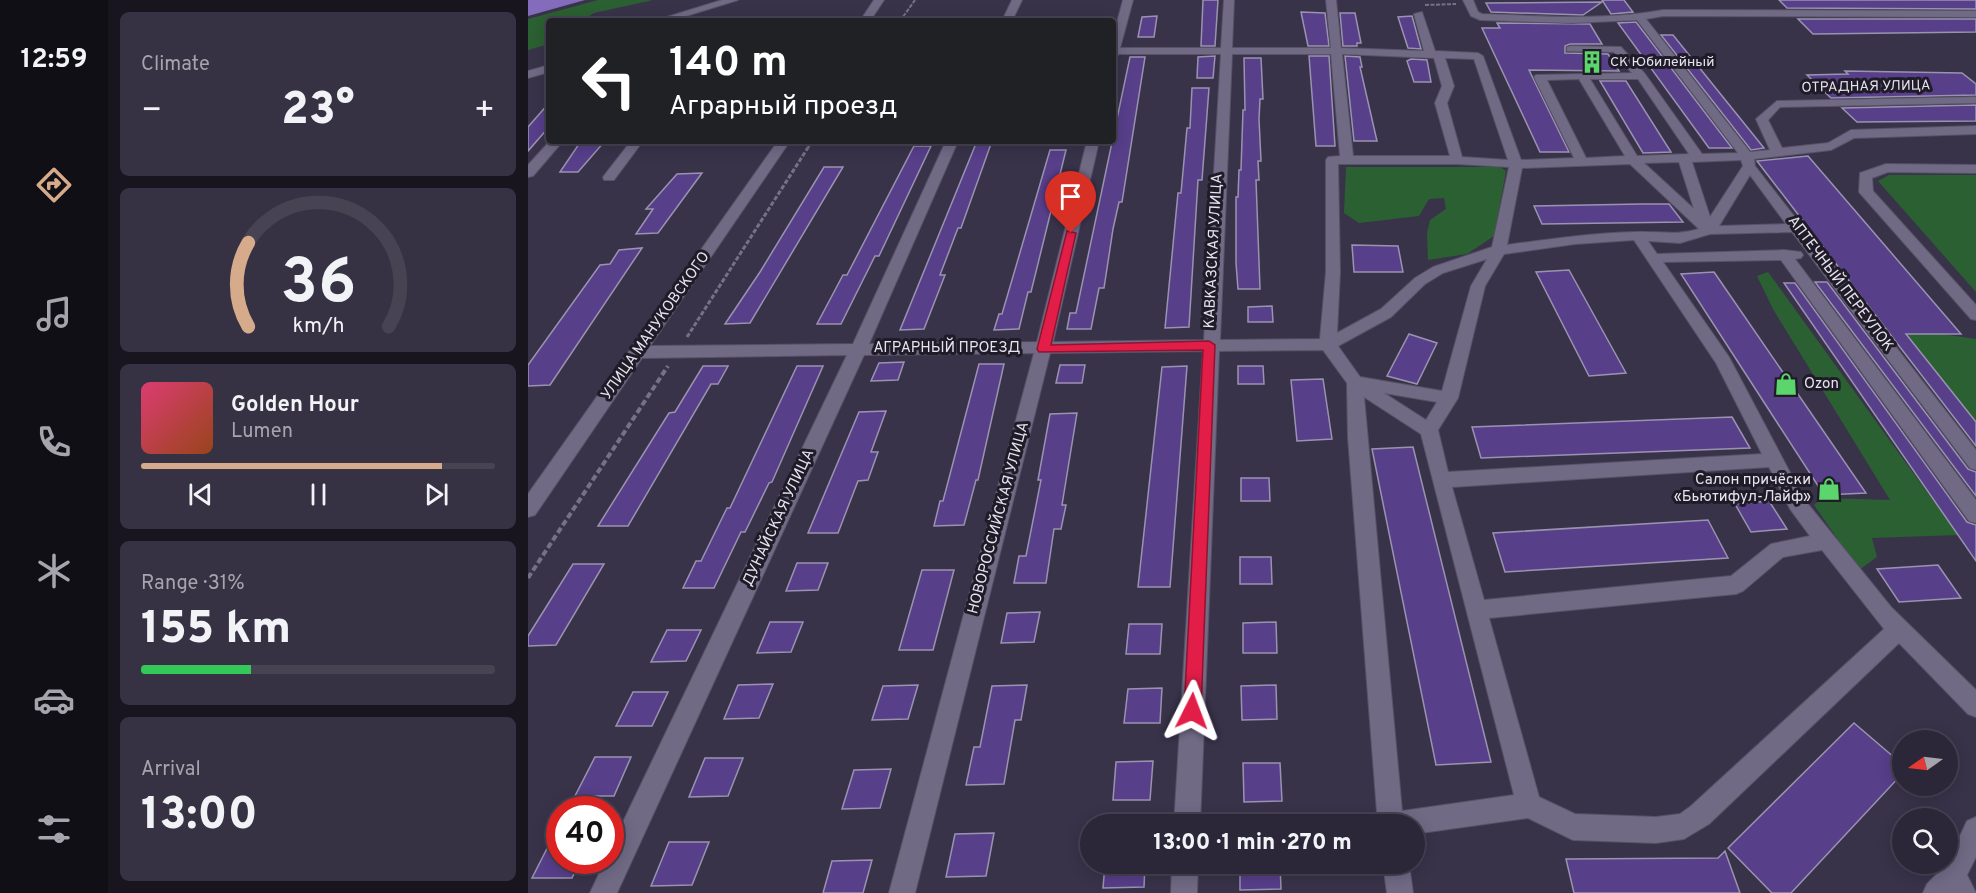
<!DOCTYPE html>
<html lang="en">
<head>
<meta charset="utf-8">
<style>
  :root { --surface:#2b2638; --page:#373243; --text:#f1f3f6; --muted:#a6a5ae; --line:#474353; --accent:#d6ab8b }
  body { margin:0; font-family:Overpass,sans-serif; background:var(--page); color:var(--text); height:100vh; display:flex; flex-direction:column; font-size:22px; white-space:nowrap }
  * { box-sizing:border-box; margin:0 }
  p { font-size:20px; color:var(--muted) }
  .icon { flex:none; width:33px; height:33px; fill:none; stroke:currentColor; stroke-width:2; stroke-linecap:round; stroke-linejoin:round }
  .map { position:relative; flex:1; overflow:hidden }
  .sheet { display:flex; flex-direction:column; gap:12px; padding:12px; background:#18151f; width:420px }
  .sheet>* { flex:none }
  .banner { position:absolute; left:18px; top:18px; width:570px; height:126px; border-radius:6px; box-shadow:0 3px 15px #0003,0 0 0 2px var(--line); background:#202124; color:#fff; overflow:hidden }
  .needle { width:39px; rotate:256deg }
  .tools { position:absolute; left:1364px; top:730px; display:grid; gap:12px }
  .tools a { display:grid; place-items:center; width:66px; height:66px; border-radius:50%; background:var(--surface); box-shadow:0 3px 15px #0003,0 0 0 2px var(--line); font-size:30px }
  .speed { position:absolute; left:18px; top:796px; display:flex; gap:12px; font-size:30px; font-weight:700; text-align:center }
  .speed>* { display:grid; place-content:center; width:78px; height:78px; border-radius:50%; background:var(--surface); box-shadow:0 3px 15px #0003,0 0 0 2px var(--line); line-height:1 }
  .speed .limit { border:9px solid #d22; background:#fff; color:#111 }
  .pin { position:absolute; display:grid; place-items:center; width:51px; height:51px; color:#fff; margin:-62px -26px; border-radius:50% 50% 50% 0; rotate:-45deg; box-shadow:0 0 6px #0007 }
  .pin .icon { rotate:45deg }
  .me { position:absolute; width:66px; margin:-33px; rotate:3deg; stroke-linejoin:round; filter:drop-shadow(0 0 4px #0008) }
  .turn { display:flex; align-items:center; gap:21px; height:126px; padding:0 24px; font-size:27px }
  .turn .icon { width:78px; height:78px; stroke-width:2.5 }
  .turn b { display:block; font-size:42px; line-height:51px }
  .big { font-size:45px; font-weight:800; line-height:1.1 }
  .sheet .widget { flex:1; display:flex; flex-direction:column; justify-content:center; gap:9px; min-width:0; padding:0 21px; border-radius:9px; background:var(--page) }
  .sheet .dial { align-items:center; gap:0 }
  .dial svg { height:156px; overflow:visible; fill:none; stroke:var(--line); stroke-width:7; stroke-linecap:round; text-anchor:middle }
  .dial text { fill:var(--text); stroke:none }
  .song { display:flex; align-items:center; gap:18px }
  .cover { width:72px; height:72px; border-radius:9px; background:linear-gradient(135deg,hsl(340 70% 55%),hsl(20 70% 35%)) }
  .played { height:6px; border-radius:3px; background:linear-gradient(90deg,var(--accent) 85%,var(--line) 85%) }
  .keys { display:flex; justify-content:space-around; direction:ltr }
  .heat { display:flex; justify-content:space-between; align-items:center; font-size:33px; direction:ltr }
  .charge { height:9px; border-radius:4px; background:linear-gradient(90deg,#34c759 31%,var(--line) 0) }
  .trip { position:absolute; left:552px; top:814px; width:345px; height:60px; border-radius:30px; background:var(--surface); box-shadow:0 3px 15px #0003,0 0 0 2px var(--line); font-weight:800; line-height:60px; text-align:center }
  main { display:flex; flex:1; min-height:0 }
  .dock { display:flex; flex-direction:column; width:108px; justify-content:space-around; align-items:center; background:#110f16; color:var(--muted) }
  .dock .icon { width:42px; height:42px }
  .dock .active { color:var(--accent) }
  .dock b { font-size:27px; color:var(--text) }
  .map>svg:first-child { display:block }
</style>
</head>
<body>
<main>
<nav class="dock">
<b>12:59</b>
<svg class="icon active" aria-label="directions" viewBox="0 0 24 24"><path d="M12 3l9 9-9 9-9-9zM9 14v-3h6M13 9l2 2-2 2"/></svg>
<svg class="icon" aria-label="music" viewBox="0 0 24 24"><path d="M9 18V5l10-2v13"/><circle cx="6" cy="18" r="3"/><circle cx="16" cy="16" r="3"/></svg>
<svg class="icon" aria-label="phone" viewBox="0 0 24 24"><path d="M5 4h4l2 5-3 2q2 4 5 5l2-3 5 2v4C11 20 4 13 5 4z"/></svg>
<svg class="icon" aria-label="climate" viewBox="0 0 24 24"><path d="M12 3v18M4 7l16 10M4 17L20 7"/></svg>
<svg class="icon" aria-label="car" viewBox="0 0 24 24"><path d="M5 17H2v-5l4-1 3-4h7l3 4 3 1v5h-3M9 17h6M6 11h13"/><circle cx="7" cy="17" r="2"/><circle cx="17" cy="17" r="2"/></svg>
<svg class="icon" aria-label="filters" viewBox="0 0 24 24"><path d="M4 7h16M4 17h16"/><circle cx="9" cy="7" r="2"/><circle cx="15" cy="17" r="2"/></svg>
</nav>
<section class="sheet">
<div class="widget"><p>Climate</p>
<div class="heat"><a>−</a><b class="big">23°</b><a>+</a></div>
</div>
<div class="widget dial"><svg viewBox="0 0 100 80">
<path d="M14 69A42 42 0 1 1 86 69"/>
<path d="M14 69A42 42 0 0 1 14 26" stroke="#d6ab8b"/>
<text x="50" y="56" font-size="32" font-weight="700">36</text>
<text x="50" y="72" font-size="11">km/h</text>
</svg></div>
<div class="widget">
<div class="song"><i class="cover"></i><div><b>Golden Hour</b><p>Lumen</p></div></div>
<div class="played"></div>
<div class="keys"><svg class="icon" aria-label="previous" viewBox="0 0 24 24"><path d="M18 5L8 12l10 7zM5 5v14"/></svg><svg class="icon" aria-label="pause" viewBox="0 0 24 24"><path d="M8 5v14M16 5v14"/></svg><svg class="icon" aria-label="next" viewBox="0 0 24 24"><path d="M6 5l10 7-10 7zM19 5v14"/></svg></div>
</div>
<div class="widget"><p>Range · 31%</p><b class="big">155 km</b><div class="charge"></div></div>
<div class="widget"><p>Arrival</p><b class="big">13:00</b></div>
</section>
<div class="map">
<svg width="1448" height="893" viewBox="0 0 1448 893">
  <rect width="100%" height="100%" fill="#39334a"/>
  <!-- green -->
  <path fill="#2b6032" d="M 70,0 L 125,0 L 66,13 L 53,21 L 21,21 L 21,44 L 0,50 L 0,19 Z
    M 818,167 L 972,167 L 978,171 L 966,236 L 939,254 L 900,260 L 899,233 L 902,220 L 918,209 L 916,198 L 901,199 L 891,216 L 831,223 L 816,213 Z
    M 1246,168 L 1414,334 L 1448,339 L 1448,422 Z
    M 1361,175 L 1448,175 L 1448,292 L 1350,181 Z
    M 1240,272 L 1430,535 L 1344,538 L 1349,557 L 1331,570 L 1286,505 L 1294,498 L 1362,500 L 1245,309 L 1229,276 Z"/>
  <!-- water -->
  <path fill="#836cbb" d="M 0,0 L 57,0 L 0,16 Z"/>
  <!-- building -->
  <path fill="#573f8a" stroke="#9a93b0" stroke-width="1.5" d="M 675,0 L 690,0 L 687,46 L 673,46 Z
    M 1074,0 L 1096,0 L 1105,12 L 1083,14 Z
    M 1251,0 L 1448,0 L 1448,9 L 1259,8 Z
    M 1074,2 L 1055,15 L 963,12 L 958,3 Z
    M 773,12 L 797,13 L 801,46 L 780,46 Z
    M 812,13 L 827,13 L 833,43 L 829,43 L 829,46 L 815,46 Z
    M 629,16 L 626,37 L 610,37 L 614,17 Z
    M 884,16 L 893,49 L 880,48 L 870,17 Z
    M 1270,19 L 1448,19 L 1448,32 L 1285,34 Z
    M 1108,22 L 1204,148 L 1181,148 L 1090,23 Z
    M 969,23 L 1062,24 L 1074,44 L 1042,44 L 1037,46 L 1037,53 L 1080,54 L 1091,71 L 1001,70 L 1041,152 L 1012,152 L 954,28 L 972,28 Z
    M 1133,35 L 1145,35 L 1236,148 L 1223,150 Z
    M 687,56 L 685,78 L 669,78 L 670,57 Z
    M 781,56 L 801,56 L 807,146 L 788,146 Z
    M 817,56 L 832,57 L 834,67 L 832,67 L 849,141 L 826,141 Z
    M 602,57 L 617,57 L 594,202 L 591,202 L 585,229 L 576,288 L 571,288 L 563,329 L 539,329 L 542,313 L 548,313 Z
    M 716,58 L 733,58 L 735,99 L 732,99 L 731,119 L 733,161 L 730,161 L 731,180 L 728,180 L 732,289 L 710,289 L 708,263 L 708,197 L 710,197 L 711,170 L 713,170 L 715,110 L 717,110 Z
    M 883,59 L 899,60 L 903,82 L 886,82 L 879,61 Z
    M 1317,71 L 1434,73 L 1448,84 L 1448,95 L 1303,98 L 1279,75 L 1320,74 Z
    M 1072,81 L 1098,81 L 1143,152 L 1115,153 Z
    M 664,88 L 681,88 L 674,180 L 670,180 L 661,327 L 637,328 L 650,193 L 653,193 L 659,128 L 662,128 Z
    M 21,103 L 21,127 L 0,151 L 0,127 Z
    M 1448,105 L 1448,121 L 1329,122 L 1314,108 Z
    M 53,141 L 77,141 L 50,172 L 32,172 Z
    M 449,141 L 464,141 L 433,228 L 430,228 L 412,275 L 417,275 L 396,329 L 372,330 Z
    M 386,146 L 403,146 L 351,256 L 347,256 L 313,324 L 289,324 L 315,275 L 319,275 Z
    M 522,150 L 538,150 L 503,292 L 500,292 L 491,329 L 466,330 L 471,314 L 474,314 Z
    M 1280,156 L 1433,334 L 1378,334 L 1448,422 L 1448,446 L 1229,161 Z
    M 296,167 L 315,167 L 222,323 L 197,324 L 232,272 Z
    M 174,173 L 130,233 L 108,234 L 125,209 L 118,209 L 149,174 Z
    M 1113,204 L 1141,204 L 1155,222 L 1014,224 L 1006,206 Z
    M 824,245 L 870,246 L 875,272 L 826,272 Z
    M 114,248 L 22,385 L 0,386 L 0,365 L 72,265 L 82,264 L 91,250 Z
    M 1041,270 L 1098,373 L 1061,376 L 1008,272 Z
    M 1186,272 L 1338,493 L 1296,495 L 1153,274 Z
    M 1287,282 L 1299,282 L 1440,469 L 1448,472 L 1448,496 Z
    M 1256,283 L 1267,283 L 1439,522 L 1448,525 L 1448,561 Z
    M 744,306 L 745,322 L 720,322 L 720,307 Z
    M 881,334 L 909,343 L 889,384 L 859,376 Z
    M 376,362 L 370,380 L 343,381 L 351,363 Z
    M 451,364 L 476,364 L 450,480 L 448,480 L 436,525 L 406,526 L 412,501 L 415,501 Z
    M 532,365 L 557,365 L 554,383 L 528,383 Z
    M 175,366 L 200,366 L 190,384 L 183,384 L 100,526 L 70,526 L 141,413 L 147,412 Z
    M 269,366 L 295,366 L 244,482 L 241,483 L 217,532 L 213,532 L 186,588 L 155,588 L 168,561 L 173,561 L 199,508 L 202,508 Z
    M 659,366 L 642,587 L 610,587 L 634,367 Z
    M 710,366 L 735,366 L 736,384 L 710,384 Z
    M 795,379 L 804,439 L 769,441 L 763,380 Z
    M 358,411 L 343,452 L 350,452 L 340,480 L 330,481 L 310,533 L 280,533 L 331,412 Z
    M 549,413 L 534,505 L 538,505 L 533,529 L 526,529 L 518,583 L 486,583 L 491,556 L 498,556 L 513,480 L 510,480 L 522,414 Z
    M 1204,417 L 1222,448 L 953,458 L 944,427 Z
    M 885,447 L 963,762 L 908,765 L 844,449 Z
    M 713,478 L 741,478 L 742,501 L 713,501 Z
    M 1241,501 L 1259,529 L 1223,532 L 1207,504 Z
    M 1180,520 L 1200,558 L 977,572 L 965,533 Z
    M 712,557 L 743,557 L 744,584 L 712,584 Z
    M 269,563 L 300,563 L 290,590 L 258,591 Z
    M 45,564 L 76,564 L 28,645 L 0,646 L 0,636 Z
    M 1410,565 L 1433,598 L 1371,602 L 1349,569 Z
    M 394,570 L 426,570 L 405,650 L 371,650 Z
    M 512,612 L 506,642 L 473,643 L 479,613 Z
    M 242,622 L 275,622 L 263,652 L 229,653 Z
    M 748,622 L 749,653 L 715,653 L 715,623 Z
    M 601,624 L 634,624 L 632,654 L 598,654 Z
    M 139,630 L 173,630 L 158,661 L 123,662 Z
    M 245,684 L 231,718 L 196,719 L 210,685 Z
    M 390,685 L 380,719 L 344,720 L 355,686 Z
    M 499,685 L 493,720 L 487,720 L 476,784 L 438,785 L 446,747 L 452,747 L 464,686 Z
    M 748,685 L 749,719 L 714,720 L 713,686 Z
    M 634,688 L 632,723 L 596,723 L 600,689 Z
    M 105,692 L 140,692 L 124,726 L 88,726 Z
    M 1326,723 L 1374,764 L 1374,774 L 1263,893 L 1244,893 L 1200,848 Z
    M 67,757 L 103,757 L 86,796 L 47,796 Z
    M 177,758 L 215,758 L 200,796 L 161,797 Z
    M 625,761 L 622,800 L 585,800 L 588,762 Z
    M 715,763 L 752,763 L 754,801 L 716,802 Z
    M 363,769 L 352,808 L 314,809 L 326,770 Z
    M 32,823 L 32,861 L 52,861 L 44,878 L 4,878 Z
    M 466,833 L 458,876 L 418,877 L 427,834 Z
    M 141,842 L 181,842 L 164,885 L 123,886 Z
    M 1197,851 L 1212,893 L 1046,893 L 1038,859 L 1190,858 Z
    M 344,860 L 335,893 L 295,893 L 304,861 Z
    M 577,864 L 617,864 L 616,887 L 575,888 Z
    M 712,864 L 752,864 L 753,889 L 712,890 Z"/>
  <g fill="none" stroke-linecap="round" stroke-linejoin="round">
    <!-- minor casing -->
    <g stroke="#575266" stroke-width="2">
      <path id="minor" d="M 194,0 L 210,0 L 142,21 L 126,21 Z
        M 346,0 L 356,0 L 342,21 L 332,21 Z
        M 484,0 L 494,0 L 484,21 L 474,21 Z
        M 595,0 L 605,0 L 592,48 L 693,48 L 696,0 L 706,0 L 704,48 L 803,48 L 798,0 L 808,0 L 813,48 L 896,51 L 886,14 L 894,12 L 907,51 L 950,53 L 955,56 L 993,160 L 1046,158 L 1006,77 L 1008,75 L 1104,73 L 1086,52 L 1039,51 L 1039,47 L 1043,46 L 1093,47 L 1117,74 L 1174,154 L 1210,153 L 1109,20 L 1044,23 L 952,20 L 943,16 L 935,0 L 945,0 L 950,12 L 954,14 C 1015,16 1075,21 1135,10 L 1448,11 L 1448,17 L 1135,16 L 1118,19 L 1222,152 L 1242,150 L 1228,119 L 1249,101 L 1448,97 L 1448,103 L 1252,107 L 1240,120 L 1254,148 L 1300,143 L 1323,130 L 1448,126 L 1448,134 L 1326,138 L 1303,150 L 1226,159 L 1227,166 L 1448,450 L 1448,470 L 1442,468 L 1264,232 L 1182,234 L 1152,243 L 1120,241 L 1129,254 L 1256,250 L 1273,252 L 1275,255 L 1273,258 L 1267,259 L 1448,500 L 1448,523 L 1441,521 L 1253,260 L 1135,262 L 1201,357 L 1276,499 L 1363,607 L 1448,690 L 1448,717 L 1440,714 L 1371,643 L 1181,824 L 1156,839 L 1128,843 L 1045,840 L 1000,818 L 886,834 L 886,825 L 850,825 L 820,437 L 819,383 L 795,350 L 691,351 L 672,825 L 646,825 L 675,351 L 522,353 L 387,893 L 361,893 L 506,353 L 336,355 L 89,893 L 62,893 L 77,861 L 82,861 L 82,849 L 319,355 L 114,358 L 7,515 L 0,517 L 0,494 L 250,141 L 262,141 L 122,346 L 325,344 L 418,141 L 430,141 L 341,344 L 509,342 L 559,141 L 571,141 L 525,342 L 676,340 L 693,54 L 591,54 L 585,59 L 585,37 ZM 704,54 L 803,54 L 812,156 L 800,157 L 798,160 L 798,272 L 792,339 L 692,340 ZM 814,54 L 906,58 L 914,86 L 907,103 L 922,156 L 825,156 ZM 917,58 L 946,59 L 980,160 L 934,157 L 919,103 L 926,86 ZM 1051,79 L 1097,156 L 1058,158 L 1019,80 ZM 1062,79 L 1110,79 L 1161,154 L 1109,156 ZM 1213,160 L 1215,166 L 1182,217 L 1164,162 ZM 1151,162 L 1166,209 L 1116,163 ZM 810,164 L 929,164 L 981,167 L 964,247 L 905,267 L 887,278 L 853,309 L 809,333 L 812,272 ZM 1102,164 L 1171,229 C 1147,236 1132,231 1108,232 C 1065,233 1022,239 979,245 L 994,168 ZM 1222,175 L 1258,224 L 1191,226 ZM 1106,240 L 1188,363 L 1234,454 L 920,472 L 910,430 L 930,398 L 957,286 L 976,254 L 1047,244 ZM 959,259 L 943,286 L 914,391 L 832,377 L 810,346 L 863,317 L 897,284 L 915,273 ZM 856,393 L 909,402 L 898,420 ZM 836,397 L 893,434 L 986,795 L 874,811 ZM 1241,467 L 1262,509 L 1282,536 L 1243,544 L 1203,576 L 956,600 L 924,487 ZM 1294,550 L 1356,629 L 1163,806 L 1152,814 L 1128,817 L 1047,814 L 1011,797 L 961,618 L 1208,594 L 1215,591 L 1255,557 Z
        M 21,65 L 21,72 L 0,78 L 0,71 Z
        M 22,141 L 35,141 L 5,176 L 0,177 L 0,165 Z
        M 103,141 L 115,141 L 86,180 L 76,180 L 75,177 Z
        M 1358,164 L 1448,165 L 1448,173 L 1360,172 L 1344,178 L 1345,191 L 1448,305 L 1448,320 L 1443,319 L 1331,192 L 1332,173 Z
        M 1448,817 L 1448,857 L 1439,875 L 1448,893 L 1395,893 L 1399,884 L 1419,864 L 1439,821 Z
        M 644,864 L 670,864 L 669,893 L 643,893 Z
        M 855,864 L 881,864 L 885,893 L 859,893 Z"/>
    </g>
    <!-- path-far2 -->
    <path stroke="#777186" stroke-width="2" stroke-dasharray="4 1.5" stroke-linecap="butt" d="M 897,5 L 928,4
      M 372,21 L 387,0
      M 280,148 L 284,141"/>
    <!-- path-far1 -->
    <path stroke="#777186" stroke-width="3" stroke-dasharray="4.5 2" stroke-linecap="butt" d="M 159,337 L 281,146"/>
    <!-- path -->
    <path stroke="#777186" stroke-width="4" stroke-dasharray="6 3" stroke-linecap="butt" d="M 0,578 L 140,366"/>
    <!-- minor -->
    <use href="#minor" fill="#706a85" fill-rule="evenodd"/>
  </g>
  <!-- route -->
  <path fill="#e11d48" stroke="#92132f" stroke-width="1.5" d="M 539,231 L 548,233 L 523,345 L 681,341 L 687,345 L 673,711 L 671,717 L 664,719 L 658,717 L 656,711 L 675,350 L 511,352 L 509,349 Z"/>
  <!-- icons -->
  <defs>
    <g id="building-bare" transform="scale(1.8)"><path d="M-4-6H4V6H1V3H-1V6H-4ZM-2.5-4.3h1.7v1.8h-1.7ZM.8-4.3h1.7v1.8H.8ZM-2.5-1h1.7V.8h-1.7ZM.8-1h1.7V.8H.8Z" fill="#5cd56d" stroke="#1f1c27" stroke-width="2.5" paint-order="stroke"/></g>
    <g id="shop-bare" transform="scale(1.8)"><path d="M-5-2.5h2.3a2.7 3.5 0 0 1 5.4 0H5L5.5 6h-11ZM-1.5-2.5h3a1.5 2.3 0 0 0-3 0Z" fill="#5cd56d" stroke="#1f1c27" stroke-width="2.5" paint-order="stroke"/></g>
  </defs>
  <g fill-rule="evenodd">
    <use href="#building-bare" x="1064" y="62"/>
    <use href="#shop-bare" x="1258" y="384"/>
    <use href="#shop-bare" x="1301" y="489"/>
  </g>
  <g text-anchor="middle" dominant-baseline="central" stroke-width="6" stroke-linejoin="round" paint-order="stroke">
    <!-- far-poi labels -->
    <g font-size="14" fill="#e6e2f2" stroke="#1f1c27" text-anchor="start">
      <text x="1082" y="62">СК Юбилейный</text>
    </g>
    <!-- far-street labels -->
    <g font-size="14" fill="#e6e2f2" stroke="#1f1c27">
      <text transform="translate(1338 87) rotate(-1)">ОТРАДНАЯ УЛИЦА</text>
    </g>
    <!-- street labels -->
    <g font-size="15" fill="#e6e2f2" stroke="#1f1c27">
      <text transform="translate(686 251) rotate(-87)">КАВКАЗСКАЯ УЛИЦА</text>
      <text transform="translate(1312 284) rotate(53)">АПТЕЧНЫЙ ПЕРЕУЛОК</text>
      <text transform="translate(128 326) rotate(-55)">УЛИЦА МАНУКОВСКОГО</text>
      <text x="419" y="348">АГРАРНЫЙ ПРОЕЗД</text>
      <text transform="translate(251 518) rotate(-65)">ДУНАЙСКАЯ УЛИЦА</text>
      <text transform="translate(471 518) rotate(-75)">НОВОРОССИЙСКАЯ УЛИЦА</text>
    </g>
    <!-- poi labels -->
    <g font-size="15" fill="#e6e2f2" stroke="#1f1c27" text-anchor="start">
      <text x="1276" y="384">Ozon</text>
      <text x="1283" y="480" text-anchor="end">Салон причёски<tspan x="1283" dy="17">«Бьютифул-Лайф»</tspan></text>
    </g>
  </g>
</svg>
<div class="tools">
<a><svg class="needle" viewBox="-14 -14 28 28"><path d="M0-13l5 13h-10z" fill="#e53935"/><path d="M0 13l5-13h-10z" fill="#a6a5ae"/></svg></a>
<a><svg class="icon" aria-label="search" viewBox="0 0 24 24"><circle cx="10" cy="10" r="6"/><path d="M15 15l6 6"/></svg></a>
</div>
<div class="speed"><div class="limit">40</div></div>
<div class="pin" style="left:543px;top:233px;background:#d93025"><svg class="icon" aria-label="arrive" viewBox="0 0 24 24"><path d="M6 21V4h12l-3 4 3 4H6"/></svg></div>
<svg class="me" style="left:664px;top:711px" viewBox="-20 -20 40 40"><path d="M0-17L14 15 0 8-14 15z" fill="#e11d48" stroke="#fff" stroke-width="4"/></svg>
<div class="trip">13:00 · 1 min · 270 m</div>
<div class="banner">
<div class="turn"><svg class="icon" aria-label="left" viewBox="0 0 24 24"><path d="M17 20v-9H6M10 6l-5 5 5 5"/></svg><div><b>140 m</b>Аграрный проезд</div></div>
</div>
</div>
</main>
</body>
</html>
